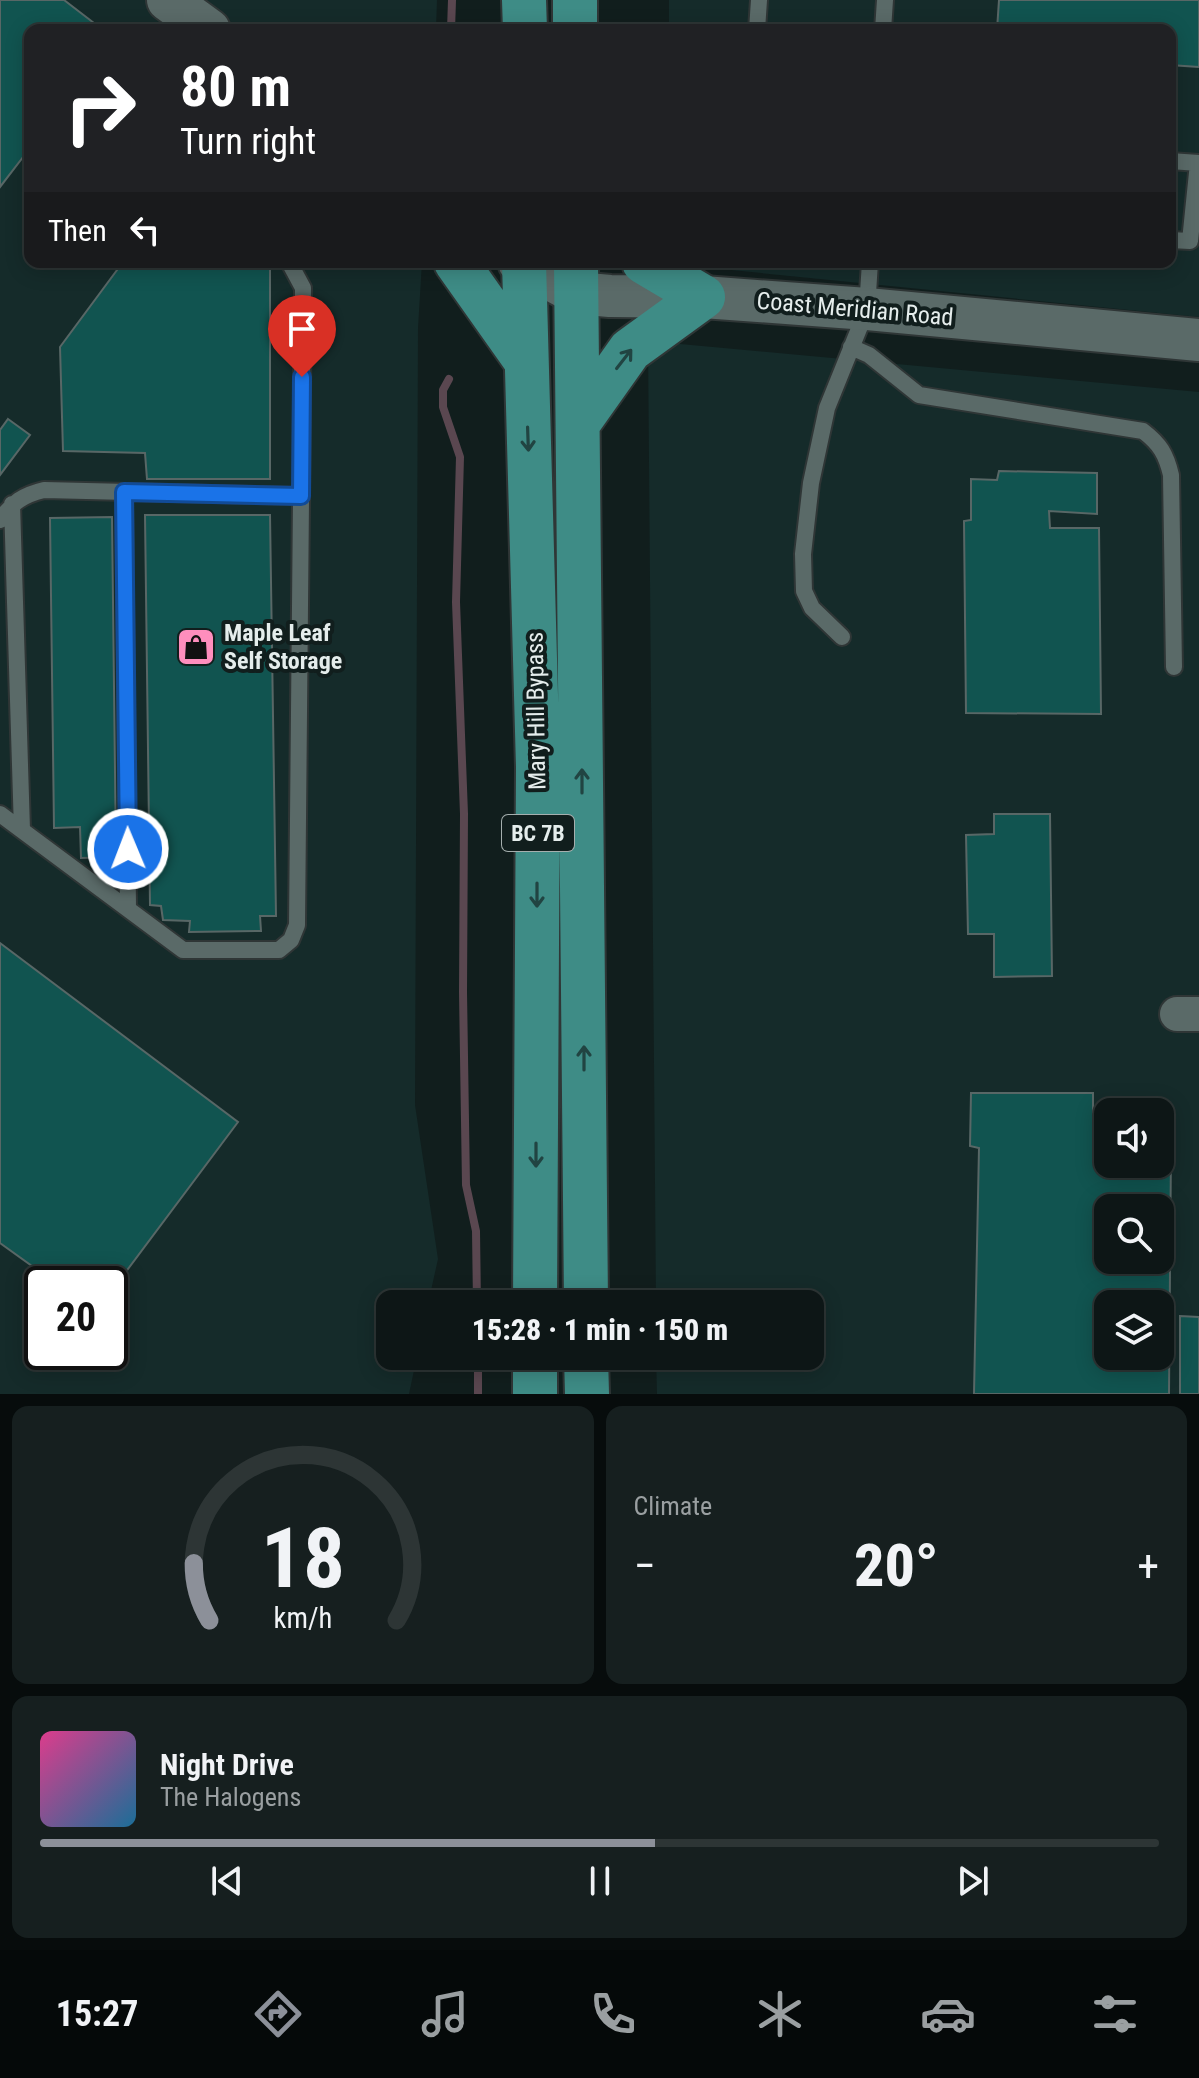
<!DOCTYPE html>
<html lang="en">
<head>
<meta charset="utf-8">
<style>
  :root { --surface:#0d1616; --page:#161f1f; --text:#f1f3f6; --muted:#9a9fa1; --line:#2d3535; --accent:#8c9099 }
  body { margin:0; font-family:"Roboto Condensed",sans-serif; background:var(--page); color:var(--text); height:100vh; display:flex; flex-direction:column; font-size:30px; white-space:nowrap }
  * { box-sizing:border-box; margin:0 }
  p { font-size:26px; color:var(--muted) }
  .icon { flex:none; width:44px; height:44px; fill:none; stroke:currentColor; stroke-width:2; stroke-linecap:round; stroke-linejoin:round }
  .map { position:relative; height:1394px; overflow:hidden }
  .details { display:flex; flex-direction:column; gap:12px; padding:12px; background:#070c0c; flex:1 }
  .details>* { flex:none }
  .hud { position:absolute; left:24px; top:24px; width:1152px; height:244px; border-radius:16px; box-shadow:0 4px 20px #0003,0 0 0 2px var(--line); background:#202124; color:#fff; overflow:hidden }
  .buttons { position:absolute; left:1094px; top:1098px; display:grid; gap:16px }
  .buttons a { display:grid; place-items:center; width:80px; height:80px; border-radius:16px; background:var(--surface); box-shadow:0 4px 20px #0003,0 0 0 2px var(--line); font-size:40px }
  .speed { position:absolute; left:24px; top:1266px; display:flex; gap:16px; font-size:40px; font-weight:700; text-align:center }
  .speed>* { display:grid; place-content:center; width:104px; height:104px; border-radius:50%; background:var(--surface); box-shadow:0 4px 20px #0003,0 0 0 2px var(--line); line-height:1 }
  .speed .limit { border:4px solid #111; border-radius:12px; background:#fff; color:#111 }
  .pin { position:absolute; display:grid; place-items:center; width:68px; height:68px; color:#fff; margin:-82px -34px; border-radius:50% 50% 50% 0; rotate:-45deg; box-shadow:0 0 8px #0007 }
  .pin .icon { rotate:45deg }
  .me { position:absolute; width:88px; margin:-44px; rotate:359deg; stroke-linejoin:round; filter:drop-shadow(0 0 6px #0008) }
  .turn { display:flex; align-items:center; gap:28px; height:168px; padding:0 24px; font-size:36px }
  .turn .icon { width:104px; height:104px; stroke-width:2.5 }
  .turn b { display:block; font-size:56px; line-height:68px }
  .then { display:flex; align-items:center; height:76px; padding:0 24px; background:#0003; gap:16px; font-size:30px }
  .big { font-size:60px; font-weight:800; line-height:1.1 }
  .details .tile { flex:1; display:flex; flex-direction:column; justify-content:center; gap:12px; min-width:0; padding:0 28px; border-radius:16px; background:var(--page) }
  .details .dial { align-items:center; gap:0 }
  .dial svg { height:208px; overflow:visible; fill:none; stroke:var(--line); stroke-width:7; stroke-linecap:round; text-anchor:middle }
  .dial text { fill:var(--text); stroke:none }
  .song { display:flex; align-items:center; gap:24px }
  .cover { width:96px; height:96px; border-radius:12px; background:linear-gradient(135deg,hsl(330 70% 55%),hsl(200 70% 35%)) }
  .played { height:8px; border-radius:4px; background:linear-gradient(90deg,var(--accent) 55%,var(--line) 55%) }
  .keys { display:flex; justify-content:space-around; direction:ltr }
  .heat { display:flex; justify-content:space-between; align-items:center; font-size:44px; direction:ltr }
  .details .tiles { flex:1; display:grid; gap:12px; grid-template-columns:1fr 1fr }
  .tile:last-child { grid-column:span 2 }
  .trip { position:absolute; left:376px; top:1290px; width:448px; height:80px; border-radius:16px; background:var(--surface); box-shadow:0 4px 20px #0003,0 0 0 2px var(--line); font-weight:800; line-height:80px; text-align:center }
  .menu { display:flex; height:128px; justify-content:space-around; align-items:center; background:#050909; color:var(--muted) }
  .menu .icon { width:56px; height:56px }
  .menu .current { color:var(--accent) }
  .menu b { font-size:36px; color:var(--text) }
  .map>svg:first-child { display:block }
</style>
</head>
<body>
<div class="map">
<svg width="1199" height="1394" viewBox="0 0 1199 1394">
  <rect width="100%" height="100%" fill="#111e1d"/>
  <!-- built -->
  <path fill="#152b2a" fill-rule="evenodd" d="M 0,0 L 437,0 L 436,30 L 30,30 L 30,262 L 422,262 L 418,328 L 415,1105 L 438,1259 L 428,1304 L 390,1304 L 390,1356 L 417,1356 L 409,1394 L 0,1394 ZM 42,1284 L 110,1284 L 110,1352 L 42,1352 Z
    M 669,0 L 1199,0 L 1199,317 L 671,264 L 671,262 L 1170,262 L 1170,30 L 669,30 Z
    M 648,341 L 1199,392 L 1199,1394 L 657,1394 L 656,1356 L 810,1356 L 810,1304 L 656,1304 ZM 1108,1112 L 1160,1112 L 1160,1164 L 1108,1164 ZM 1108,1208 L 1160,1208 L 1160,1260 L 1108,1260 ZM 1108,1304 L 1160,1304 L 1160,1356 L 1108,1356 Z"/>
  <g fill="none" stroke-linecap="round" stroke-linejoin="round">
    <!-- stream -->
    <path stroke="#5a4750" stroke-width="8" d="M 451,30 L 452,0
      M 449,379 L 443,390 L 443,407 L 460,457 L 456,602 L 464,814 L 463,992 L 466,1185 L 476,1231 L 477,1304
      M 478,1356 L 478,1394"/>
  </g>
  <!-- building -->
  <path fill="#115450" stroke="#586766" stroke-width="2" fill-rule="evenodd" d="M 0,0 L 64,0 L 103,30 L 30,30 L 30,148 L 0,187 Z
    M 999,0 L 1199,0 L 1199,67 L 1170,65 L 1170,30 L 997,30 Z
    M 123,262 L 270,262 L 270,479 L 147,479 L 145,453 L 63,451 L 60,347 Z
    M 8,419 L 30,435 L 0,475 L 0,430 Z
    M 999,471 L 1097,473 L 1097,514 L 1049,511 L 1050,528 L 1099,528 L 1101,714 L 966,713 L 964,521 L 971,520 L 971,479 L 997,480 Z
    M 145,515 L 270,515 L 276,916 L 260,916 L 261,931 L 189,932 L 190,921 L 163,920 L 161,906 L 150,905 Z
    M 112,517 L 116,857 L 81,858 L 80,827 L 54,828 L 50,518 Z
    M 994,814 L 1050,814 L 1052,976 L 994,977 L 994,934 L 968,934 L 966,835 L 994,834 Z
    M 0,943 L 238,1122 L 110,1293 L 110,1284 L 57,1284 L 0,1243 Z
    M 971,1093 L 1093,1093 L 1093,1146 L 1108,1146 L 1108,1164 L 1160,1164 L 1160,1147 L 1171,1148 L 1169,1394 L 974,1394 L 979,1148 L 970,1146 ZM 1108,1208 L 1160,1208 L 1160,1260 L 1108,1260 ZM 1108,1304 L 1160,1304 L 1160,1356 L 1108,1356 Z
    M 1180,1316 L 1199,1317 L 1199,1394 L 1180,1394 Z"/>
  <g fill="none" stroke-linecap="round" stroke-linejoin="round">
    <!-- service casing -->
    <g stroke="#2f3636" stroke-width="20">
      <path id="service" d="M 757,30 L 759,0
        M 883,30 L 885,0
        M 1170,161 L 1199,163
        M 1170,240 L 1190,241 L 1198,163
        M 851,347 L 869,355 L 919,395 L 1143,431 C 1160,444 1166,454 1171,475 L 1174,667
        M 124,492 L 128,909
        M 12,504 L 22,830
        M 0,520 C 13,502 23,495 44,490 L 301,496
        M 842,637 L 812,608 L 804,591 L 803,554 L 811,483 L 827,408 L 867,309 L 870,262
        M 0,814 L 183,950 L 279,950 L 291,940 L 297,925 L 303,288 L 289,262"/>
    </g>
    <!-- minor casing -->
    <g stroke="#2f3636" stroke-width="38">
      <path id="minor" d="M 1177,1014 L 1199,1014"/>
    </g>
    <!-- tertiary casing -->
    <g stroke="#2f3636" stroke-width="46">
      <path id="tertiary" d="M 168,0 L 209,30
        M 519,262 L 576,293 L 610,296 L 703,297 L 867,309 L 1199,340"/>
    </g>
    <!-- trunk casing -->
    <g stroke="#2f3636" stroke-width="48">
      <path id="trunk" d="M 524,0 L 525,30
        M 575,0 L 575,30
        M 456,262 L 526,361
        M 524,262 L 538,767 L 535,1304
        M 576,262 L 586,1304
        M 579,422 L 630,350 L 703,297 L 644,262
        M 535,1356 L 535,1394
        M 586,1356 L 587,1394"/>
    </g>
    <!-- service -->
    <use href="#service" stroke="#5a6a68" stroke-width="16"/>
    <!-- minor -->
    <use href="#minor" stroke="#5a6a68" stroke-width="34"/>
    <!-- tertiary -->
    <use href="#tertiary" stroke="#5a6a68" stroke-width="42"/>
    <!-- trunk -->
    <use href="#trunk" stroke="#3e8c86" stroke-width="44"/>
  </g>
  <!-- one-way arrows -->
  <defs><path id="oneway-shaft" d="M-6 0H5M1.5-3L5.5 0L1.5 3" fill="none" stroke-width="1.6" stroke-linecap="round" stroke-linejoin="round" transform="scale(2)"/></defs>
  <g stroke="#214442">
    <use href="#oneway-shaft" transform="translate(624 359) rotate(-52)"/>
    <use href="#oneway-shaft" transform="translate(528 439) rotate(88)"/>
    <use href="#oneway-shaft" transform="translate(582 781) rotate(-90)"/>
    <use href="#oneway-shaft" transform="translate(537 895) rotate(90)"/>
    <use href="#oneway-shaft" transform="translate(584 1058) rotate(-90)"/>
    <use href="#oneway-shaft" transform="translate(536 1155) rotate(90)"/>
  </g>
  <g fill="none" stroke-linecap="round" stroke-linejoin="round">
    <!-- route casing -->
    <g stroke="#114b97" stroke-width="20">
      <path id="route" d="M 128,849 L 124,492 L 301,496 L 302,377"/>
    </g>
    <!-- route -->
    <use href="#route" stroke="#1a73e8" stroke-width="14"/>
  </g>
  <!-- icons -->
  <defs>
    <g id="shop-square" transform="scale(2)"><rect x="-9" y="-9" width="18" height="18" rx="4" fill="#fe8ebd" stroke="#111e1d"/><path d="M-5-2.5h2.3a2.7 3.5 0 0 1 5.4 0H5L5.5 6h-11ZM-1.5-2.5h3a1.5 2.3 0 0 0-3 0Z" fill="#111"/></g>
  </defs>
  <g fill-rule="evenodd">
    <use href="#shop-square" x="196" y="647"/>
  </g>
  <g text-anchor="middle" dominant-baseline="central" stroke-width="8" stroke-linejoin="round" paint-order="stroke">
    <!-- shield labels -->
    <rect fill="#111e1d" stroke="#a5afae" stroke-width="2" x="502" y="815" width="72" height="36" rx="6"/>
    <g font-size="22" font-weight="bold" fill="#e5edec">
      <text x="538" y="833">BC 7B</text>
    </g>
    <!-- street labels -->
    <g font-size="24" fill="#e5edec" stroke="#111e1d">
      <text transform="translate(855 309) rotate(5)">Coast Meridian Road</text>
      <text transform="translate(536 711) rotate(-91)">Mary Hill Bypass</text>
    </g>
    <!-- poi labels -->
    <g font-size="24" font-weight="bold" fill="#e5edec" stroke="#111e1d" text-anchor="start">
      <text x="224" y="633">Maple Leaf<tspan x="224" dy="28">Self Storage</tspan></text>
    </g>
  </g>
</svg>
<div class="buttons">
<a><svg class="icon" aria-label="sound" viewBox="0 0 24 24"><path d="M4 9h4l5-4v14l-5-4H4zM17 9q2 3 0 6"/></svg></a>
<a><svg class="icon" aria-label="search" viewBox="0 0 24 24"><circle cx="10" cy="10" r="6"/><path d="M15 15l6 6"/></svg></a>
<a><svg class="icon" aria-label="layers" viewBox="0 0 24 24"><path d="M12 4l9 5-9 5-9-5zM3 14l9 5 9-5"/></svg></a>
</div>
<div class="speed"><div class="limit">20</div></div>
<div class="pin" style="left:302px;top:377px;background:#d93025"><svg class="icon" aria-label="arrive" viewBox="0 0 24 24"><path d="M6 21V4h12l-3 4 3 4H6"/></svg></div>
<svg class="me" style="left:128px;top:849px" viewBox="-20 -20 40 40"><circle r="17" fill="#1a73e8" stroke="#fff" stroke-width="3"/><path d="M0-11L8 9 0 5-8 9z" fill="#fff"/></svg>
<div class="trip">15:28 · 1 min · 150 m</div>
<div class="hud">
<div class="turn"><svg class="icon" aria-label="right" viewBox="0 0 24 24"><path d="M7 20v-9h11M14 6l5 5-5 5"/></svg><div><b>80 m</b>Turn right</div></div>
<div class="then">Then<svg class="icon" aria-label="left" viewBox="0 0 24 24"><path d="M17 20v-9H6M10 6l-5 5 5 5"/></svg></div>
</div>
</div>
<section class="details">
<div class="tiles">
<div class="tile dial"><svg viewBox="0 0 100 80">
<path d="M14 69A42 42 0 1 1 86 69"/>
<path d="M14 69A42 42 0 0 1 8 47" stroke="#8c9099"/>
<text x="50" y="56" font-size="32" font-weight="700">18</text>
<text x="50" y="72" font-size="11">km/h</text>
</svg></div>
<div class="tile"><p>Climate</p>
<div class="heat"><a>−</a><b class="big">20°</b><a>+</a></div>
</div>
<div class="tile">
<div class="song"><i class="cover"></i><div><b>Night Drive</b><p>The Halogens</p></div></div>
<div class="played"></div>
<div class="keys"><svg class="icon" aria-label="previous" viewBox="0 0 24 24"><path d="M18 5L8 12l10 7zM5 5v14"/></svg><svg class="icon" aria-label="pause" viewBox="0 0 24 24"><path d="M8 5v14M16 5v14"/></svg><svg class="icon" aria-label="next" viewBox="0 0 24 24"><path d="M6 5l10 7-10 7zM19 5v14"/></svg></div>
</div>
</div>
</section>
<nav class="menu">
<b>15:27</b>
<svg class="icon current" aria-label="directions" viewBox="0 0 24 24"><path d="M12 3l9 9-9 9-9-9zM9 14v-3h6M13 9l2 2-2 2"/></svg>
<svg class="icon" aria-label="music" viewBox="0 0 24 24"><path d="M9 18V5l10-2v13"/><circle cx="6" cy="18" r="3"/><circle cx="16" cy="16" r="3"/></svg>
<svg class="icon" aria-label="phone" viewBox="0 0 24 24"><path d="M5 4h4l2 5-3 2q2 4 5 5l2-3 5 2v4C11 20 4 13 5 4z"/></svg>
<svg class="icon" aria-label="climate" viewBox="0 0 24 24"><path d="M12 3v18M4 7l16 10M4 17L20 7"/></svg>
<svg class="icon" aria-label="car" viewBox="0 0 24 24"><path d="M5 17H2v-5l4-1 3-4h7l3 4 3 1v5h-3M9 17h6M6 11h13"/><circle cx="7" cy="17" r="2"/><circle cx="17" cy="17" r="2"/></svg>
<svg class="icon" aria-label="filters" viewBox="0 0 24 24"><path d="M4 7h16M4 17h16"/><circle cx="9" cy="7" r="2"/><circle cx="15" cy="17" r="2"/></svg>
</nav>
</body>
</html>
